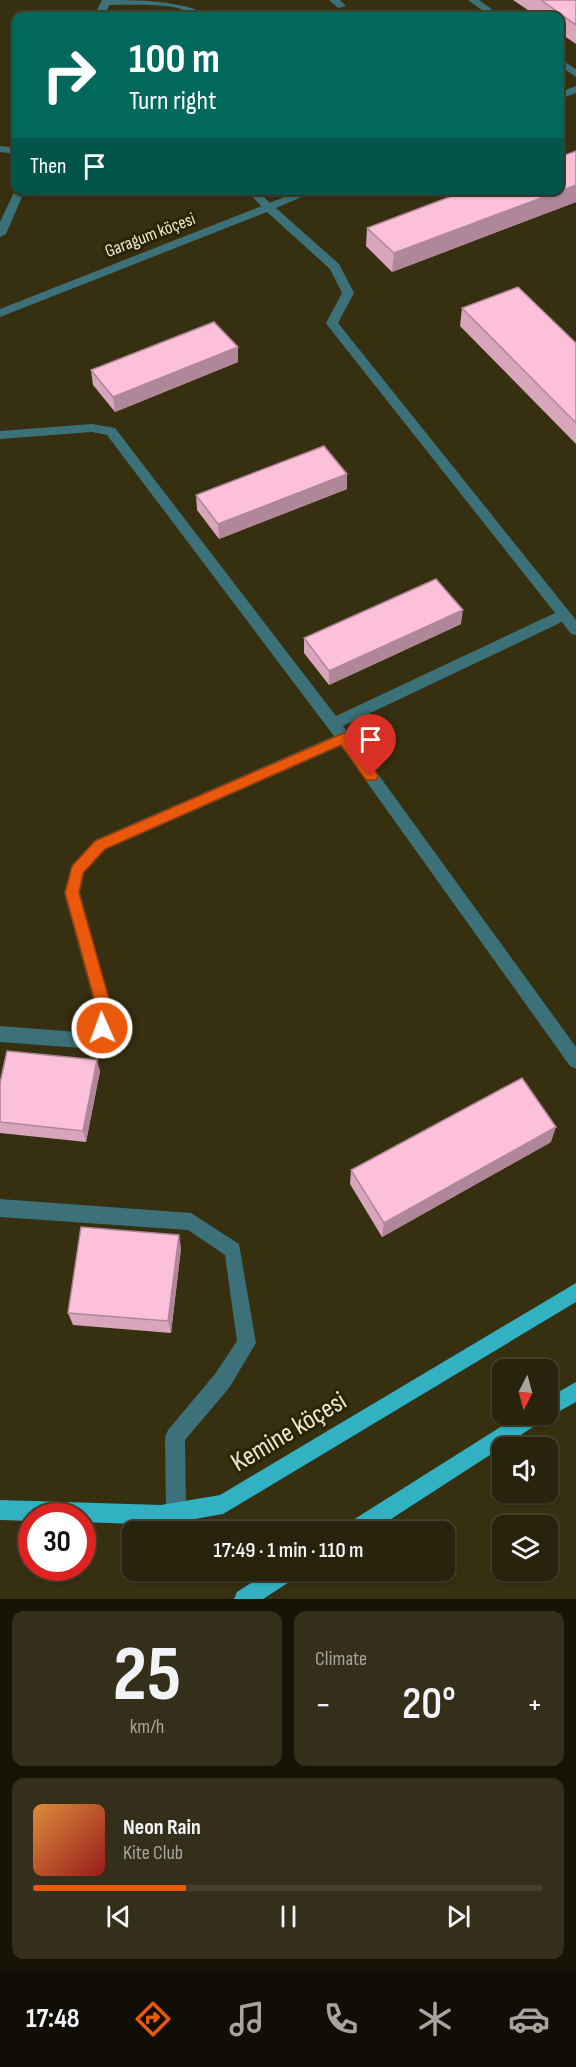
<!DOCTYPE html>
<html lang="en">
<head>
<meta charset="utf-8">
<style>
  :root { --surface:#28230c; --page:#342f1a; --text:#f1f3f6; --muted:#a5a49d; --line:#44402d; --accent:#ea580c }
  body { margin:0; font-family:"Sofia Sans Condensed",sans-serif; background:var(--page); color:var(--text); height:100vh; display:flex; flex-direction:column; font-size:22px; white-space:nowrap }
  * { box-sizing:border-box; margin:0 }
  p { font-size:20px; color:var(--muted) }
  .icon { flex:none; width:33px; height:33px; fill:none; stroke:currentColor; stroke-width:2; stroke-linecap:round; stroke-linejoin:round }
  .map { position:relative; height:1599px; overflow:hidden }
  .side { display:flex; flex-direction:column; gap:12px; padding:12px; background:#161307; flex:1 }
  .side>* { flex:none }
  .banner { position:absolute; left:12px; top:12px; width:552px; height:183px; border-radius:12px; box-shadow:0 2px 4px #0004,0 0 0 2px var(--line); background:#00695c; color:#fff; overflow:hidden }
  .needle { width:39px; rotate:186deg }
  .tools { position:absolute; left:492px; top:1359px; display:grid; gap:12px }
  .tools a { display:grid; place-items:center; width:66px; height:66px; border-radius:12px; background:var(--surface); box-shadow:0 2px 4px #0004,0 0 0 2px var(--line); font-size:30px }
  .speed { position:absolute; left:18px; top:1503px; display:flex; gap:12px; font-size:30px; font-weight:700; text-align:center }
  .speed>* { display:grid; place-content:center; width:78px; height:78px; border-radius:50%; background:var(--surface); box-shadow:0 2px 4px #0004,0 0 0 2px var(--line); line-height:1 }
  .speed .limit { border:9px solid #d22; background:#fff; color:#111 }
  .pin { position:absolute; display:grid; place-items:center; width:51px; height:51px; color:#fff; margin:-62px -26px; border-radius:50% 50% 50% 0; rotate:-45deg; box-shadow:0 0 6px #0007 }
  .pin .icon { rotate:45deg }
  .me { position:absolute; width:66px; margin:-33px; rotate:358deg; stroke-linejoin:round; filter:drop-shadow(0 0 4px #0008) }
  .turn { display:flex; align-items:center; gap:21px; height:126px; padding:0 18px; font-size:27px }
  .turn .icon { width:78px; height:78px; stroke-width:2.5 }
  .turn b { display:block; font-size:42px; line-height:51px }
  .then { display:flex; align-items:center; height:57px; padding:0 18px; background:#0003; gap:12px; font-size:22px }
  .big { font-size:45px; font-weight:600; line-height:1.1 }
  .side .card { flex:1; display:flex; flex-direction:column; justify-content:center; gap:9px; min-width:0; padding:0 21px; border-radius:12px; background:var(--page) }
  .side .dial { align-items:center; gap:0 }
  .dial b { font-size:78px; line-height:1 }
  .song { display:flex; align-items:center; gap:18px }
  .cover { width:72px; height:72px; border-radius:9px; background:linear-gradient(135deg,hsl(30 70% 55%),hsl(0 70% 35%)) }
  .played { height:6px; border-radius:3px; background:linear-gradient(90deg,var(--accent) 30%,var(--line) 30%) }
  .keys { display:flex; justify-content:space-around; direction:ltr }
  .heat { display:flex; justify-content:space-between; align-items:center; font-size:33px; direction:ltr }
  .side .tiles { flex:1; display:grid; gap:12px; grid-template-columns:1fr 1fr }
  .card:last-child { grid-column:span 2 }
  .trip { position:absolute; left:122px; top:1521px; width:333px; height:60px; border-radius:12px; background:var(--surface); box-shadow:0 2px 4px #0004,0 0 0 2px var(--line); font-weight:600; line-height:60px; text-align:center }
  .menu { display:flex; height:96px; justify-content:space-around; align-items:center; background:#100e05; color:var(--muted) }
  .menu .icon { width:42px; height:42px }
  .menu .on { color:var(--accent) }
  .menu b { font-size:27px; color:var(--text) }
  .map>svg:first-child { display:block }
</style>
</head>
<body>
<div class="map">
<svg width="576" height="1599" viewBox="0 0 576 1599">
  <rect width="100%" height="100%" fill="#362f10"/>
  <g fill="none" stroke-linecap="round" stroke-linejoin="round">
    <!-- lane -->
    <path fill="#3c7179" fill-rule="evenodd" d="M 104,0 C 132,0 187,0 208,16 C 197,17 185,9 173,7 C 151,4 128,5 106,5 L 102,2 Z
      M 246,190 L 257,190 L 273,206 L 273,210 L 265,210 Z"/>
    <!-- street -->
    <path fill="#3c7179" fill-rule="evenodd" d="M 102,0 L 112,0 L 104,16 L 94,16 Z
      M 329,0 L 340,0 L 346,6 L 338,8 Z
      M 468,0 L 479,0 L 501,16 L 490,16 Z
      M 560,59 L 576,69 L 576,77 L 560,66 Z
      M 576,86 L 576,93 L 560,99 L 560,92 Z
      M 0,146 L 16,148 L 16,154 L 0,152 Z
      M 16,188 L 16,190 L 25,190 L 6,234 L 0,237 L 0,222 Z
      M 302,190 L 318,190 L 276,208 L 339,264 L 354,293 L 338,323 L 576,620 L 576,635 L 571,634 L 562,622 L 343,726 L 576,1047 L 576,1069 L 570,1066 L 341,746 L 105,850 L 84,873 L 80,893 L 113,1013 C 111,1026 108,1043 94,1049 L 0,1042 L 0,1026 L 90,1033 L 95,1025 L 97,1013 L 64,893 L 72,865 L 95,840 L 334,736 L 107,435 L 92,432 L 0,439 L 0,431 L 92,424 L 115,428 L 336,716 L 555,613 L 328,326 L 326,323 L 342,293 L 330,269 L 267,212 L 0,317 L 0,309 Z
      M 0,1199 L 191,1213 L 239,1244 L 256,1343 L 229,1388 L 185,1440 L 186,1512 L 183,1519 L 176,1522 L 169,1519 L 166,1512 L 165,1437 L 168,1430 L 215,1374 L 237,1341 L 225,1255 L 188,1230 L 0,1217 Z"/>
    <!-- primary -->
    <path fill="#32b1c2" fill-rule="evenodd" d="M 576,1283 L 576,1302 L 223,1514 L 161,1525 L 82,1522 L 82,1516 L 32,1516 L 32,1521 L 0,1520 L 0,1500 L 161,1505 L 220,1495 Z
      M 576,1382 L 576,1402 L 547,1418 L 371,1532 L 342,1532 L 345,1525 L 521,1414 L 548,1414 L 548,1398 Z
      M 271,1570 L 300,1570 L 297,1577 L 263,1599 L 234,1599 L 237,1592 Z"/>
  </g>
  <!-- wall -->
  <path fill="#d9a5bb" d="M 513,0 L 576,0 L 576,44 L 560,33 L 560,16 L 537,16 Z
    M 576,151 L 576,202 L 392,272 L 366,246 L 367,228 Z
    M 462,308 L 576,343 L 576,444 L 460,326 Z
    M 238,347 L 238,362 L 115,412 L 93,385 L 91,370 Z
    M 347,489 L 219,539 L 197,510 L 196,495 Z
    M 461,624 L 329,685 L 304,653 L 304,638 Z
    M 100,1071 L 86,1142 L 0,1133 L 0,1083 Z
    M 551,1142 L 382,1237 L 350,1184 L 351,1170 Z
    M 181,1248 L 171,1333 L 73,1325 L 68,1313 Z"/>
  <!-- shaded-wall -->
  <path fill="#b08699" d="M 576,185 L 576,202 L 392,272 L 394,253 Z
    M 238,347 L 238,362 L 115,412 L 113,397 Z
    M 347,474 L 347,489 L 219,539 L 218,524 Z
    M 463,610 L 461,624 L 329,685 L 329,671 Z
    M 97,1060 L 100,1071 L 86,1142 L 83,1131 Z
    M 556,1127 L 551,1142 L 382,1237 L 384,1223 Z
    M 179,1235 L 181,1248 L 171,1333 L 168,1321 Z"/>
  <!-- building -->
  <path fill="#fcc0da" stroke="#b08699" stroke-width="1.5" d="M 541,0 L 576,0 L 576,25 Z
    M 576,151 L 576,185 L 394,253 L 367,228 L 468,190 L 560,190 L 560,157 Z
    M 518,287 L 576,343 L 576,423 L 462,308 Z
    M 214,322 L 238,347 L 113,397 L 91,370 Z
    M 324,446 L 347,474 L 218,524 L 196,495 Z
    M 436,579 L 463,610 L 329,671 L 304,638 Z
    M 7,1051 L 97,1060 L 83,1131 L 0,1122 L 0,1083 Z
    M 522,1078 L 556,1127 L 384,1223 L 351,1170 Z
    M 81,1227 L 179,1235 L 168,1321 L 68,1313 Z"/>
  <!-- route -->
  <path fill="#ea580c" stroke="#983908" stroke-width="1.5" d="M 344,733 L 348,734 L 376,772 L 378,776 L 376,780 L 366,780 L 341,745 L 105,849 L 83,873 L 79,893 L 113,1013 L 108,1032 L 102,1034 L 97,1032 L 95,1028 L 98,1013 L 65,893 L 72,866 L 95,841 Z"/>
  <g text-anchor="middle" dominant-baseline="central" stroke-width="6" stroke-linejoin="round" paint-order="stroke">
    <!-- far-street labels -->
    <g font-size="18" fill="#ebe7d5" stroke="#2c2505">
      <text transform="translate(150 235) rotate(-21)">Garagum köçesi</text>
    </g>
    <!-- near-street labels -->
    <g font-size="27" fill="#ebe7d5" stroke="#2c2505">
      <text transform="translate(289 1432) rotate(-31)">Kemine köçesi</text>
    </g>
  </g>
</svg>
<div class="tools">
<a><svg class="needle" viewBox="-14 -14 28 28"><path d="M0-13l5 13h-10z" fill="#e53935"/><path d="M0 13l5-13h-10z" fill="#a5a49d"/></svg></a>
<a><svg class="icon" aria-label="sound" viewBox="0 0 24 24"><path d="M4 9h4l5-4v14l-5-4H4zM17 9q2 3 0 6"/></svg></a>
<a><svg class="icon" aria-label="layers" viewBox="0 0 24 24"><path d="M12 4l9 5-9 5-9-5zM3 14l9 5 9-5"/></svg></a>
</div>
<div class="speed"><div class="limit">30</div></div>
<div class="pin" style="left:371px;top:776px;background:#d93025"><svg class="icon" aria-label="arrive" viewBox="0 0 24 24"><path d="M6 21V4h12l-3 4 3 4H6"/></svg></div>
<svg class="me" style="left:102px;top:1028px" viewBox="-20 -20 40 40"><circle r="17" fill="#ea580c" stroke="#fff" stroke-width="3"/><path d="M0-11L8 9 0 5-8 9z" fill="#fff"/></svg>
<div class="trip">17:49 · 1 min · 110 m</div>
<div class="banner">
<div class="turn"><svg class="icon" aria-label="right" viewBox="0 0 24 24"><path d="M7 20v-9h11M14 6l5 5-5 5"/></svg><div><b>100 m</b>Turn right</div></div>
<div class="then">Then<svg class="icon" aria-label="arrive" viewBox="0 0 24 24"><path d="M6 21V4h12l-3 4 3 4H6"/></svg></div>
</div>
</div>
<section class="side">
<div class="tiles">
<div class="card dial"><b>25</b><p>km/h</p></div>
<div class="card"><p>Climate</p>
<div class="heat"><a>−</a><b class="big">20°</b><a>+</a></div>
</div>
<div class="card">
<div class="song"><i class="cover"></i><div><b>Neon Rain</b><p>Kite Club</p></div></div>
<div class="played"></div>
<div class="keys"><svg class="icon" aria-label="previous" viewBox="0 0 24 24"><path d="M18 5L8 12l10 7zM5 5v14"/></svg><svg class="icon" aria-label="pause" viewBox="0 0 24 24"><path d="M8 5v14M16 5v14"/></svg><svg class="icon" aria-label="next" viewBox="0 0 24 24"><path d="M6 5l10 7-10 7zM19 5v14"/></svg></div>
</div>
</div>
</section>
<nav class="menu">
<b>17:48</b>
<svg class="icon on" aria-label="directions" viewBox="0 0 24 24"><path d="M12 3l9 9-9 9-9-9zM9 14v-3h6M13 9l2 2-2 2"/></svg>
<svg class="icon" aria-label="music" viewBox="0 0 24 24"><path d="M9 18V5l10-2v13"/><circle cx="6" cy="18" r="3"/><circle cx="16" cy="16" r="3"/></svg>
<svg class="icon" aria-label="phone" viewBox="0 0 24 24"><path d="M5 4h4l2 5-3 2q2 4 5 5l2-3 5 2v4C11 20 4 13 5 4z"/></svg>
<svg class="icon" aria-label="climate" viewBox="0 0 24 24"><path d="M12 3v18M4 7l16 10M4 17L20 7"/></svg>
<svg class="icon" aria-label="car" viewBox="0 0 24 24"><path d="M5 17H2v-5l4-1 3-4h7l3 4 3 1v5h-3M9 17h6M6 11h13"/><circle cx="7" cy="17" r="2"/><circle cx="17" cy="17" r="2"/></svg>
</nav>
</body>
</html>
